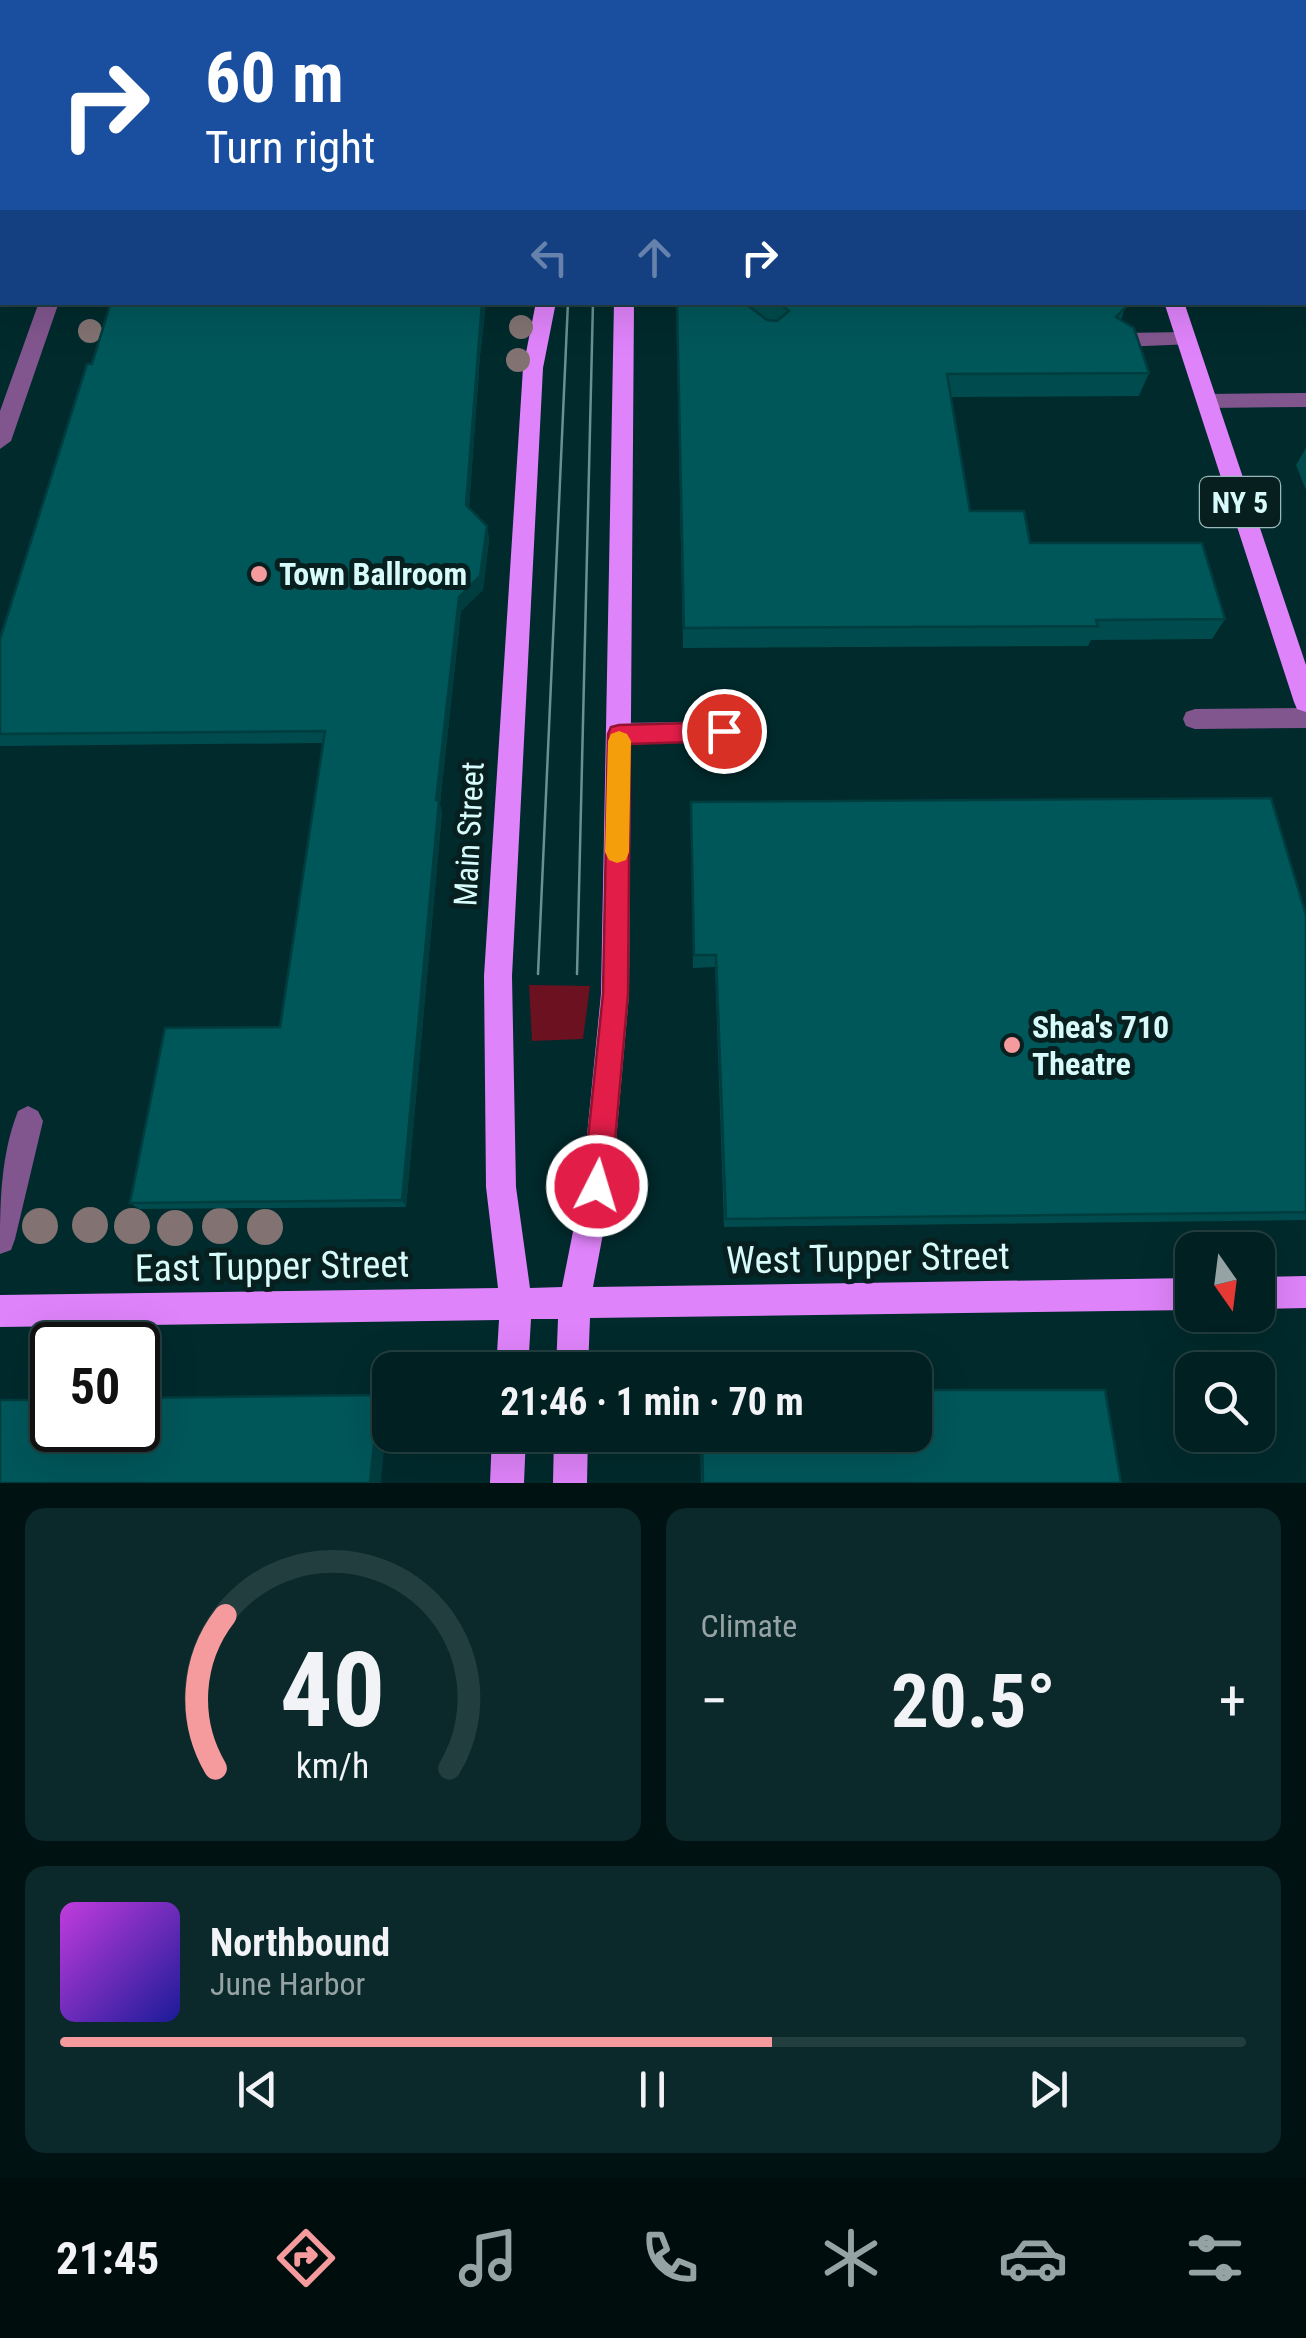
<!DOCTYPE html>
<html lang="en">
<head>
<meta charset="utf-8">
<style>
  :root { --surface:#012021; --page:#0b282a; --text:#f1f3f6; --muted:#96a3a5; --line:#233e3f; --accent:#f59b9d }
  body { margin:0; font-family:"Roboto Condensed",sans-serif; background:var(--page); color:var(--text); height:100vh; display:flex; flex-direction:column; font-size:38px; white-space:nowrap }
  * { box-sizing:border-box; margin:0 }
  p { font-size:32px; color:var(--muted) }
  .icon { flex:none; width:55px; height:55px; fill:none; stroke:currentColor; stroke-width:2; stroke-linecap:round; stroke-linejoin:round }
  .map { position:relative; height:1483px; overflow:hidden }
  .sheet { display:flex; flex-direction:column; gap:25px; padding:25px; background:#011212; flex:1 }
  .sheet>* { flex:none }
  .banner { position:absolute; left:0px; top:0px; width:1308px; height:305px; box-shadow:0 10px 40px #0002,0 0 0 2px var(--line); background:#1a4fa0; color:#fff; overflow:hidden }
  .needle { width:65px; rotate:166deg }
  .fabs { position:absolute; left:1175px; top:1232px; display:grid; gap:20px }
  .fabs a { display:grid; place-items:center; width:100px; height:100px; border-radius:20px; background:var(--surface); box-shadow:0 10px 40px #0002,0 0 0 2px var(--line); font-size:50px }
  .speed { position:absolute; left:30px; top:1322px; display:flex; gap:20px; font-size:50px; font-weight:700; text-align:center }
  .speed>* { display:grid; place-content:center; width:130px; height:130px; border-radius:50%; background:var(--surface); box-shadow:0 10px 40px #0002,0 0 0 2px var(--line); line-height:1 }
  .speed .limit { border:5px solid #111; border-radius:15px; background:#fff; color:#111 }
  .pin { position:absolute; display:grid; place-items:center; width:85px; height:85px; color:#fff; margin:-42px; border:5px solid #fff; border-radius:50%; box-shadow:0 2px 10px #0007 }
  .me { position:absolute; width:110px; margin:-55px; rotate:5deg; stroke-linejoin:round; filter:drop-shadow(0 0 8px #0008) }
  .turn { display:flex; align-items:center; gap:35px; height:210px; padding:0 40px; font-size:45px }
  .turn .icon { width:130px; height:130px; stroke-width:2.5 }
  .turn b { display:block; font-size:70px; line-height:85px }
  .lanes { display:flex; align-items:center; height:95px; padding:0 40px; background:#0003; justify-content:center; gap:50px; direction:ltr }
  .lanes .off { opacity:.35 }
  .big { font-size:75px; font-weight:700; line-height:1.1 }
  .sheet .widget { flex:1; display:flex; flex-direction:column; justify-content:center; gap:15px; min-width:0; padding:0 35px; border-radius:20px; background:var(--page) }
  .sheet .dial { align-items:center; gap:0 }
  .dial svg { height:260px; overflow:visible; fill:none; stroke:var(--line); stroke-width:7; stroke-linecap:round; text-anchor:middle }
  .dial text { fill:var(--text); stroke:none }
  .song { display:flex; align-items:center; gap:30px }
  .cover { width:120px; height:120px; border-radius:15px; background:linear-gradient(135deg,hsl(290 70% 55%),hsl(240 70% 35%)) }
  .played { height:10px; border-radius:5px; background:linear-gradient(90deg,var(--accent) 60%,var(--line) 60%) }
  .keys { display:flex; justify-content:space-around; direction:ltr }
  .heat { display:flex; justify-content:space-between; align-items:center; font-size:55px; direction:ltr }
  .sheet .tiles { flex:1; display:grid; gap:25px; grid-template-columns:1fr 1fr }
  .widget:last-child { grid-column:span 2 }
  .trip { position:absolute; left:372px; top:1352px; width:560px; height:100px; border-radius:20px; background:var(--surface); box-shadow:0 10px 40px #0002,0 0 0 2px var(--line); font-weight:700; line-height:100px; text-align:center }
  .tabs { display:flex; height:160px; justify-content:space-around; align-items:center; background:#000d0d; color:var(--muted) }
  .tabs .icon { width:70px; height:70px }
  .tabs .selected { color:var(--accent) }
  .tabs b { font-size:45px; color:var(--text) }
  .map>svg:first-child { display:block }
</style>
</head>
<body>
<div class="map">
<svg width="1306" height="1483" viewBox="0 0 1306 1483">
  <rect width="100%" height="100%" fill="#012a2c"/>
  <!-- green -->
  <path fill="#6b1120" d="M 529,985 L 590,986 L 583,1039 L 532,1041 Z"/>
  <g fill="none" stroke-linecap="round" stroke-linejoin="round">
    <!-- minor -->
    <path fill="#81568e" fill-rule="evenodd" d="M 148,0 L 164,0 L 164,2 L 148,2 Z
      M 0,80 L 2,80 L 2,90 L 0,90 Z
      M 1305,94 L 1306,94 L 1306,104 L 1305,104 Z
      M 1305,211 L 1306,211 L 1306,223 L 1305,223 Z
      M 39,302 L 59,302 L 11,441 L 0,449 L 0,411 Z
      M 1186,332 L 1193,334 L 1193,344 L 1121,347 L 1111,340 L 1121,333 Z
      M 1306,393 L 1306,407 L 1206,408 L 1196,401 L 1206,394 Z
      M 1306,708 L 1306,728 L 1195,729 L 1186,726 L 1183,719 L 1186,712 L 1195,709 Z
      M 725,721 L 734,724 L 737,731 L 734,738 L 725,741 L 619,745 L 610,741 L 607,734 L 610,727 L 619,723 Z
      M 28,1106 L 38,1111 L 43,1121 L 15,1239 L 11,1250 L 0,1254 C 0,1205 0,1157 18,1111 Z"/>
    <!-- major -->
    <path fill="#df83fa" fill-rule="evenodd" d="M 571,0 L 587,0 L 587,2 L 571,2 Z
      M 595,0 L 611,0 L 611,2 L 595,2 Z
      M 1065,0 L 1081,0 L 1082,2 L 1066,2 Z
      M 536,302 L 556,302 L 543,368 L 512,976 L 516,1187 L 530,1288 L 562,1287 L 582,1186 L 601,994 L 614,302 L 634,302 L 629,994 L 612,1186 L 593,1287 L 1192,1278 L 1192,1310 L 590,1318 L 588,1370 L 556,1370 L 558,1319 L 531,1319 L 528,1370 L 496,1370 L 499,1320 L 0,1327 L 0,1295 L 498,1288 L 486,1187 L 484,976 L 523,368 Z
      M 1164,302 L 1184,302 L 1306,665 L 1306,712 L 1297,709 L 1294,702 Z
      M 1306,1276 L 1306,1308 L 1258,1309 L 1258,1277 Z
      M 492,1435 L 526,1435 L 524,1483 L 490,1483 Z
      M 554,1435 L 588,1435 L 587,1483 L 553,1483 Z"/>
    <!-- tram -->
    <path stroke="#6a9091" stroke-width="2.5" d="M 538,974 L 568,302
      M 577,974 L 593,302"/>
  </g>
  <!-- trees -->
  <g fill="#827272">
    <circle cx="521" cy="327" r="12"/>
    <circle cx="90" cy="331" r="12"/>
    <circle cx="518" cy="360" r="12"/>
    <circle cx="90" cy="1225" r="18"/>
    <circle cx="40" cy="1226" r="18"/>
    <circle cx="132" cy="1226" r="18"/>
    <circle cx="220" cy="1226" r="18"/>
    <circle cx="265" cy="1227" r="18"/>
    <circle cx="175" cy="1228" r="18"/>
  </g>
  <!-- wall -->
  <path fill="#004b4d" d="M 111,302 L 486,302 L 480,356 L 469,508 L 487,526 L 489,540 L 483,590 L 461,611 L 440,804 L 442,812 L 406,1207 L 139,1209 L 130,1203 L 280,1027 L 323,743 L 0,746 L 0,639 Z
    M 676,302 L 743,302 L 768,320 L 746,302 L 1124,302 L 1125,308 L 1121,320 L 1149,373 L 1139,396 L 951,397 L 970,511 L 1030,543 L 1225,619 L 1212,639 L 1091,640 L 1088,646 L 683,648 Z
    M 1306,448 L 1306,490 L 1296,465 Z
    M 691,802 L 1306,915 L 1306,1220 L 724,1227 L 715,967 L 693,968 Z
    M 700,1435 L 915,1435 L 1121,1483 L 701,1483 Z"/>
  <!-- shaded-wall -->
  <path fill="#003d3f" d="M 2,143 L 2,201 L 0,195 L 0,149 Z
    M 482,302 L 486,302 L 480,356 L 468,519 L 466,505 L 467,479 Z
    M 487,526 L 489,540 L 483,590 L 461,611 L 440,804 L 442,812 L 406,1207 L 402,1200 L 436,800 L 459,597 Z
    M 379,1395 L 388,1401 L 381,1483 L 370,1483 Z"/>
  <!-- building -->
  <path fill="#00575a" stroke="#003d3f" stroke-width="2.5" d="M 206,0 L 516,0 L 516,2 L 205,2 Z
    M 670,0 L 1030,0 L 1031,2 L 670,2 Z
    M 1305,33 L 1306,33 L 1306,80 L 1305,80 Z
    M 0,102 L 2,102 L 2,114 L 0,120 Z
    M 0,122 L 2,122 L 2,143 L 0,149 Z
    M 111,302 L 482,302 L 466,505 L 487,526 L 480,576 L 459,597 L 436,800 L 439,800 L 402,1200 L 130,1203 L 165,1028 L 280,1027 L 325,731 L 0,734 L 0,639 L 87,364 L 92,364 Z
    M 677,302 L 743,302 L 767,320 L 777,321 L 789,311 L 778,302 L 1124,302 L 1125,308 L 1116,317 L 1134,328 L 1149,373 L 947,374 L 970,511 L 1024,511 L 1030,543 L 1202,543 L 1225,619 L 1096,620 L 1098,626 L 684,628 Z
    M 1271,798 L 1306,915 L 1306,1212 L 726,1219 L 716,955 L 694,955 L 691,802 Z
    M 915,1390 L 1105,1390 L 1121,1483 L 703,1483 L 702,1435 L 915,1435 Z
    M 379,1395 L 370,1483 L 0,1483 L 0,1400 L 52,1400 L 52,1430 L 138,1430 L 138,1398 Z"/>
  <!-- route -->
  <path fill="#e11d48" stroke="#92132f" stroke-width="2.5" d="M 724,722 L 733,724 L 736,731 L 733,738 L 724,741 L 630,744 L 628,994 L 611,1186 L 607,1196 L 597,1200 L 587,1196 L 583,1186 L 603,994 L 608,734 L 611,727 L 619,725 Z"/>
  <!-- slow -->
  <path fill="#f59e0b" d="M 619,731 L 627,734 L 631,741 L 629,852 L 626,860 L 617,863 L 609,860 L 605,852 L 608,741 L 611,734 Z"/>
  <!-- markers -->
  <g fill="#f59b9d" stroke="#081f1f" stroke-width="4">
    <circle cx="259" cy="574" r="10"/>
    <circle cx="1012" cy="1045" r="10"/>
  </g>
  <g text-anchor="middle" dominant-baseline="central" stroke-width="10" stroke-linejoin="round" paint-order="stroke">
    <!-- shield labels -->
    <rect fill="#081f1f" stroke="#99b8b9" stroke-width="2.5" x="1200" y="477" width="80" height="50" rx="8"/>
    <g font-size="30" font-weight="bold" fill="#d7fafb">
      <text x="1240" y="502">NY 5</text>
    </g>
    <!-- poi labels -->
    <g font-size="32" font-weight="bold" fill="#d7fafb" stroke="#081f1f" text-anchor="start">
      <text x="279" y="574">Town Ballroom</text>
      <text x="1032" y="1027">Shea's 710<tspan x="1032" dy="37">Theatre</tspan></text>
    </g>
    <!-- street labels -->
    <g font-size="32" fill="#d7fafb" stroke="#081f1f">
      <text transform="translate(469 834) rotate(-87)">Main Street</text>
    </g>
    <!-- near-street labels -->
    <g font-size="38" fill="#d7fafb" stroke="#081f1f">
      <text transform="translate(868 1258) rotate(-1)">West Tupper Street</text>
      <text transform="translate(272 1266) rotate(-1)">East Tupper Street</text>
    </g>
  </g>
</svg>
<div class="fabs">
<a><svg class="needle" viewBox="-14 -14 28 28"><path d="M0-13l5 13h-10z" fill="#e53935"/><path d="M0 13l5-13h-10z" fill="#96a3a5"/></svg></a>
<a><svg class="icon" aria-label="search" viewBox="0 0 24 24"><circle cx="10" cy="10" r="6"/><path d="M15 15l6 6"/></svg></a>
</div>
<div class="speed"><div class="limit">50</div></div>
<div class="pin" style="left:724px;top:731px;background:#d93025"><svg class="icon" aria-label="arrive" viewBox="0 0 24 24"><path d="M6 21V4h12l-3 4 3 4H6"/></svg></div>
<svg class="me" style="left:597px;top:1186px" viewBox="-20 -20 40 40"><circle r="17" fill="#e11d48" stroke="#fff" stroke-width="3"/><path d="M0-11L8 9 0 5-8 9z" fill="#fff"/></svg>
<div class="trip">21:46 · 1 min · 70 m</div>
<div class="banner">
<div class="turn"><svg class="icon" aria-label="right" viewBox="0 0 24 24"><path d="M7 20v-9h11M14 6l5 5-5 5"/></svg><div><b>60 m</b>Turn right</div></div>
<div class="lanes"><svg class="icon off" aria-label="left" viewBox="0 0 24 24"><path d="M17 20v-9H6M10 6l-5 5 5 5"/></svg><svg class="icon off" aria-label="ahead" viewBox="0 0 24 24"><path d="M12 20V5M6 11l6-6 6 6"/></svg><svg class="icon" aria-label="right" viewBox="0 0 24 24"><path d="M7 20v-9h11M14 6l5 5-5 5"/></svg></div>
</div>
</div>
<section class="sheet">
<div class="tiles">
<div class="widget dial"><svg viewBox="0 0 100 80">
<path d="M14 69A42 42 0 1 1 86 69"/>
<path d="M14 69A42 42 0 0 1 17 22" stroke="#f59b9d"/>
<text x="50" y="56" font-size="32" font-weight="700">40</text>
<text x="50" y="72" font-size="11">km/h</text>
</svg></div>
<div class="widget"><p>Climate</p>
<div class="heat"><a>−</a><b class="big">20.5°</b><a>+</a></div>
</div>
<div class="widget">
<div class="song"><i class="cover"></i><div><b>Northbound</b><p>June Harbor</p></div></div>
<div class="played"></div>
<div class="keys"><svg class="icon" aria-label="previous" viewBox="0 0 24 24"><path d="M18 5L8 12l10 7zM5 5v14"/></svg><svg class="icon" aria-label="pause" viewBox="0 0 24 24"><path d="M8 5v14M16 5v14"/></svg><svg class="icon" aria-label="next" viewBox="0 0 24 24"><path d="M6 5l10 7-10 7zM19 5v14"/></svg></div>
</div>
</div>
</section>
<nav class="tabs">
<b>21:45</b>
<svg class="icon selected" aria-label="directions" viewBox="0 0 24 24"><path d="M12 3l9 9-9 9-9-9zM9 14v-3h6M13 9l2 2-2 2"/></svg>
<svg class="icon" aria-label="music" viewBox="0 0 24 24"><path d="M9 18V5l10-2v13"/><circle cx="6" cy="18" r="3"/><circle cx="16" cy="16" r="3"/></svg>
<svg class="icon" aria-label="phone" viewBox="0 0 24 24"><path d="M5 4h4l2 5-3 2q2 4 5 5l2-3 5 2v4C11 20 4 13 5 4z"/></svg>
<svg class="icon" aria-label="climate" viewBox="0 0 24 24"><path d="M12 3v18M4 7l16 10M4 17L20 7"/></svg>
<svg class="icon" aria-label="car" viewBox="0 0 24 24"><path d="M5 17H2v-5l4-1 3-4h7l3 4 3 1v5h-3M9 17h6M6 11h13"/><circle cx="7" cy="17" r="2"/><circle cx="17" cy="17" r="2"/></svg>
<svg class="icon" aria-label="filters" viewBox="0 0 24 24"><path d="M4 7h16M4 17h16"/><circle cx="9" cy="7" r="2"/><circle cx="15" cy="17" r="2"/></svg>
</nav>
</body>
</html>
